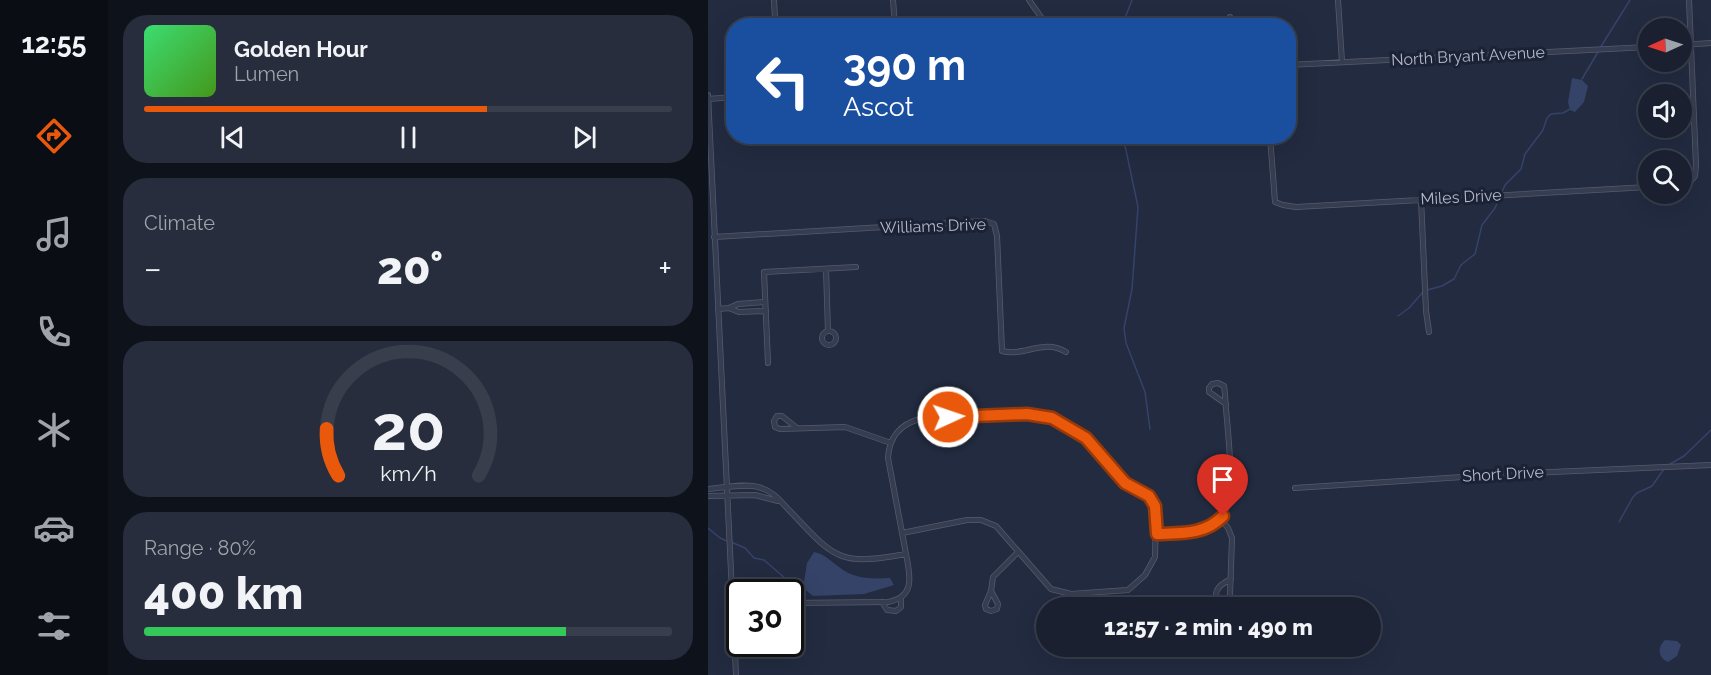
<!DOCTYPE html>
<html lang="en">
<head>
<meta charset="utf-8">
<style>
  :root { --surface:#1a2030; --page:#272d3c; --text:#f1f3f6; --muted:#9fa3ab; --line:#383e4c; --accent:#ea580c }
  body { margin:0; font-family:Raleway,sans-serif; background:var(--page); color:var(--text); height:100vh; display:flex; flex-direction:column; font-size:22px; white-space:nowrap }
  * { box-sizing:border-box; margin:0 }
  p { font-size:20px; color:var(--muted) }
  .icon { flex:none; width:33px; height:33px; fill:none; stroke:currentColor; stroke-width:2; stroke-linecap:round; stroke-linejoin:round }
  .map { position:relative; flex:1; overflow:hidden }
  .drawer { display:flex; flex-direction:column; gap:15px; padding:15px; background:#0e121a; width:600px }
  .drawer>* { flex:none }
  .hud { position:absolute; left:18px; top:18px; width:570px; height:126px; border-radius:24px; box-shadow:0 6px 24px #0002,0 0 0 2px var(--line); background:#1a4fa0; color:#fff; overflow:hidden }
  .needle { width:39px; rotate:267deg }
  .fabs { position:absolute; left:930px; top:18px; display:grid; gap:12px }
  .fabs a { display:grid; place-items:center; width:54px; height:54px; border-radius:50%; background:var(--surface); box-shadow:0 6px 24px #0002,0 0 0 2px var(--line); font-size:30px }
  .speed { position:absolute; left:18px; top:579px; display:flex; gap:12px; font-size:30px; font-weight:700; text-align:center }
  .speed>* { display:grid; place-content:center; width:78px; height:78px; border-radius:50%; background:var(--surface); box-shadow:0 6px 24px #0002,0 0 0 2px var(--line); line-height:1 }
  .speed .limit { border:3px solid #111; border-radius:9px; background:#fff; color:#111 }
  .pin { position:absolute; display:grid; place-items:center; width:51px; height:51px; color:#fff; margin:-62px -26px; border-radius:50% 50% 50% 0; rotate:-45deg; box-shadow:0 0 6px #0007 }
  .pin .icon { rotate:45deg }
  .me { position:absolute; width:66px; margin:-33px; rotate:87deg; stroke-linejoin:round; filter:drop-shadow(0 0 4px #0008) }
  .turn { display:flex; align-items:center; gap:21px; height:126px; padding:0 18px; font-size:27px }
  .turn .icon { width:78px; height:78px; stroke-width:2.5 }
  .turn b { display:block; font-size:42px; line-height:51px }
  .big { font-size:45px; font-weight:800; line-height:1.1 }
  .drawer .card { flex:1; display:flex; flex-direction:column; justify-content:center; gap:9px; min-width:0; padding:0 21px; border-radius:24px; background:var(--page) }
  .drawer .dial { align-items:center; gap:0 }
  .dial svg { height:156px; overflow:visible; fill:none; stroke:var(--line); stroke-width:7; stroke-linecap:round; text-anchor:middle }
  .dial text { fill:var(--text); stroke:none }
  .song { display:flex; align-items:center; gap:18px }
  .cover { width:72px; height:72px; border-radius:9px; background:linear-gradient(135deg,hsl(140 70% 55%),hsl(100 70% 35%)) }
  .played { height:6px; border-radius:3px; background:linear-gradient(90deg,var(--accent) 65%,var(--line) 65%) }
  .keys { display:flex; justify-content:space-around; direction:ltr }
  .heat { display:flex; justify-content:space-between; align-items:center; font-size:33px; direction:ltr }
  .charge { height:9px; border-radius:4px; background:linear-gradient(90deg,#34c759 80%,var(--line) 0) }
  .trip { position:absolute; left:328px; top:597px; width:345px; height:60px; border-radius:30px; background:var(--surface); box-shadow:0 6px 24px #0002,0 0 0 2px var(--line); font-weight:800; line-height:60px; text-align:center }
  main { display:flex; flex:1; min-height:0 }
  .tabs { display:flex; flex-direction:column; width:108px; justify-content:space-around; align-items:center; background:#0a0d13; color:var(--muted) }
  .tabs .icon { width:42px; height:42px }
  .tabs .current { color:var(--accent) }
  .tabs b { font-size:27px; color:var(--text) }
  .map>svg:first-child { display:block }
</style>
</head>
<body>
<main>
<nav class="tabs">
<b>12:55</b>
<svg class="icon current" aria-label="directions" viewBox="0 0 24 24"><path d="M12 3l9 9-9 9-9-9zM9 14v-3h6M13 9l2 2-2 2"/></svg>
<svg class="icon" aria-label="music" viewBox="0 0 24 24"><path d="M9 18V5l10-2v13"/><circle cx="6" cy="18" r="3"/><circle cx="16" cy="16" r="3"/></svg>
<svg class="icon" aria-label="phone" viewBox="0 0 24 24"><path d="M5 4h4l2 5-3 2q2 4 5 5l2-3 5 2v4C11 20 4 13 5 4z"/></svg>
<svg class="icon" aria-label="climate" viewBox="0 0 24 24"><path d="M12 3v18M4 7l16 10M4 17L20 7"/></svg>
<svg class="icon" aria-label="car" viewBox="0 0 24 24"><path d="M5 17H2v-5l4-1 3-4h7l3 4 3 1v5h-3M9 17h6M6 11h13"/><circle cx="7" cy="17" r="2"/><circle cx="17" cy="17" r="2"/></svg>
<svg class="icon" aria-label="filters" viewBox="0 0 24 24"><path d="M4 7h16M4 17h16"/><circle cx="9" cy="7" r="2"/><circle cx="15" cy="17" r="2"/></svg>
</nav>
<section class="drawer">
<div class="card">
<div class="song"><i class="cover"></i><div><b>Golden Hour</b><p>Lumen</p></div></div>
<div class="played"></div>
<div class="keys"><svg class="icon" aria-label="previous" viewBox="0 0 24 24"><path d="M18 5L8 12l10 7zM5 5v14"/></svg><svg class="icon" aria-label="pause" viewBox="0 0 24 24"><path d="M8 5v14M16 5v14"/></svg><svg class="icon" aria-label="next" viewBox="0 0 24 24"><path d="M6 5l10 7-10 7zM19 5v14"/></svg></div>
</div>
<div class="card"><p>Climate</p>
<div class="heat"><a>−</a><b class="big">20°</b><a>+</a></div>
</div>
<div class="card dial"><svg viewBox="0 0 100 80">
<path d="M14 69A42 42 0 1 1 86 69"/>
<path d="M14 69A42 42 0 0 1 8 45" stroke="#ea580c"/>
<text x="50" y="56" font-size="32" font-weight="700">20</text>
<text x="50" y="72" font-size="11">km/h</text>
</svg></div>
<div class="card"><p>Range · 80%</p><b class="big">400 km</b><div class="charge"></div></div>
</section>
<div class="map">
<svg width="1003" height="675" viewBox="0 0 1003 675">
  <rect width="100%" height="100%" fill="#222b40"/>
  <!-- water -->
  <path fill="#354368" d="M 864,78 L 874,80 L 880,86 L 876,102 L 867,112 L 862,110 L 860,102 Z
    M 106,552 C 116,554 123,561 131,567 C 146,579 163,579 182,578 L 186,585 L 156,594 L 105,596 L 95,588 L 99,563 Z
    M 957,640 L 969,641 L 973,645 L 969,656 L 960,662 C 950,658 949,647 957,640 Z"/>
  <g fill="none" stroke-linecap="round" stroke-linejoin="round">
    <!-- stream -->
    <path stroke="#354368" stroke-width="1.5" d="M 414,26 L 424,0
      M 892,48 L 922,0
      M 874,79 L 890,52
      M 415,136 L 430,207 L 424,289 L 416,328 L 418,343 L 437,392 L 442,429
      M 719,290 L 734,286 L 746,279 L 753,265 L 767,254 L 774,225 L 787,208 L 797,185 L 813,169 L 817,154 L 835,130 L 839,118 L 843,114 L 855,113 L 862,109
      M 690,316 L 701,308 L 715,292
      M 962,464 L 976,456 L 1003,430
      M 911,522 L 925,497 L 929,493 L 944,486 L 956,469
      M 0,528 L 12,538 L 19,541
      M 23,542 L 37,548 L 46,558 L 56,560 L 85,585"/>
    <!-- minor casing -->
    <g stroke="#555b6e" stroke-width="6">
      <path id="minor" d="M 66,0 L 67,19
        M 185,0 L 187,26
        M 321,0 L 335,20
        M 630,0 L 634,62
        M 522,17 L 523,26
        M 974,45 L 1003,43
        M 580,65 L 940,47
        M 0,95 L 28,675
        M 0,99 L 26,97
        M 562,136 L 567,202 L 575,205 L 588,207 L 940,187
        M 974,185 L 980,184 L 987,176 L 988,165 L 981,0
        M 713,199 L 718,311 L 721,332
        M 6,237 L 277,221 L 286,224 L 289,236 L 294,351 C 316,357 336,338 358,352
        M 118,269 L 120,331
        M 21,308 L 31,312 L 58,311
        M 10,309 L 21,308 L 30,304 L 57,302
        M114 338a7 7 0 1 1 14 0a7 7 0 1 1-14 0Z
        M 60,363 L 56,272 L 148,267
        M 89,428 L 74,416 L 69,416 L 66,421 L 67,427 L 72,429 L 137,427 L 183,443
        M 587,488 L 800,474 L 1003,465
        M 0,489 C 14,488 38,483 50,487 C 63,490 71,499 79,508 C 126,557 128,567 198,554 L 180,458 C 181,438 192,424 212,419 L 319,414 L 344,418 L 378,438 L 417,483 L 441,496 L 447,506 L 448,514 L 447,557 L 437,575 L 420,590 L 363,594 L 343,589 L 288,526 L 273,520 L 259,520 L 194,533
        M 0,496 L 47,495 L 70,501
        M 513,519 L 520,528 L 524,538 L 522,595 L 518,601 L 509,599 C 505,589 515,583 523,579
        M 449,534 C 462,533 478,535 491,532 C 499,529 509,524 514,517 C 530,496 518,422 517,394 L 516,386 L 510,383 L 504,384 L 501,388 L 501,392 L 518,404
        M 283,591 L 290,604 L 289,609 L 283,611 L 278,609 L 277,605 L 283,591 L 285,577 L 310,552
        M 174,602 L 179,610 L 188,611 L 193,607 L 193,598
        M 82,603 L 180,602 C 208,597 202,575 198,554"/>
    </g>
    <!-- minor -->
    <use href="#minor" stroke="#373d50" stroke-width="4.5"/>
  </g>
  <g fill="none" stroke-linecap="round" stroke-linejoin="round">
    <!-- route casing -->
    <g stroke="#983908" stroke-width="15">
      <path id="route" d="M 240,417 L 319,414 L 344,418 L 378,438 L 417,483 L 441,496 L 447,506 L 449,534 C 473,533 497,535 515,516"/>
    </g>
    <!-- route -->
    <use href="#route" stroke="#ea580c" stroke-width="10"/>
  </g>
  <g text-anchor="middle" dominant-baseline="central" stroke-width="6" stroke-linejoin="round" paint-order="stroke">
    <!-- street labels -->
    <g font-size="16" fill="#b3b9cb" stroke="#1c2235">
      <text transform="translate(760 56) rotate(-3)">North Bryant Avenue</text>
      <text transform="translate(753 197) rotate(-3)">Miles Drive</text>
      <text transform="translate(225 226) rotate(-2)">Williams Drive</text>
      <text transform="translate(795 474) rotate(-3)">Short Drive</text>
    </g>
  </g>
</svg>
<div class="fabs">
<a><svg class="needle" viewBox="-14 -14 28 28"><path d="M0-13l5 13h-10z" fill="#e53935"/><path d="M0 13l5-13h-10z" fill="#9fa3ab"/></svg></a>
<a><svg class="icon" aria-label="sound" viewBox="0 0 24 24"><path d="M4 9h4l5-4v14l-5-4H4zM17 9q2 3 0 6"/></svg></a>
<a><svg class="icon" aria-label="search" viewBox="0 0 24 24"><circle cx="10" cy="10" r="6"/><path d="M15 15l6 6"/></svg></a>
</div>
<div class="speed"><div class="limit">30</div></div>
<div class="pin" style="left:515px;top:516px;background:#d93025"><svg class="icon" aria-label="arrive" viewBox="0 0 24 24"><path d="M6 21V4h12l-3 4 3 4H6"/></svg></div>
<svg class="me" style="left:240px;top:417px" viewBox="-20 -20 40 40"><circle r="17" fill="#ea580c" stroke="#fff" stroke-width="3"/><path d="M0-11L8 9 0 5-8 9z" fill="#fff"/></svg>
<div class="trip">12:57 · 2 min · 490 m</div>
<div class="hud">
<div class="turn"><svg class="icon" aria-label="left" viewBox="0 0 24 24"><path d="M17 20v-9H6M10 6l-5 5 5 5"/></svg><div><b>390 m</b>Ascot</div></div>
</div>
</div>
</main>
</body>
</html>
